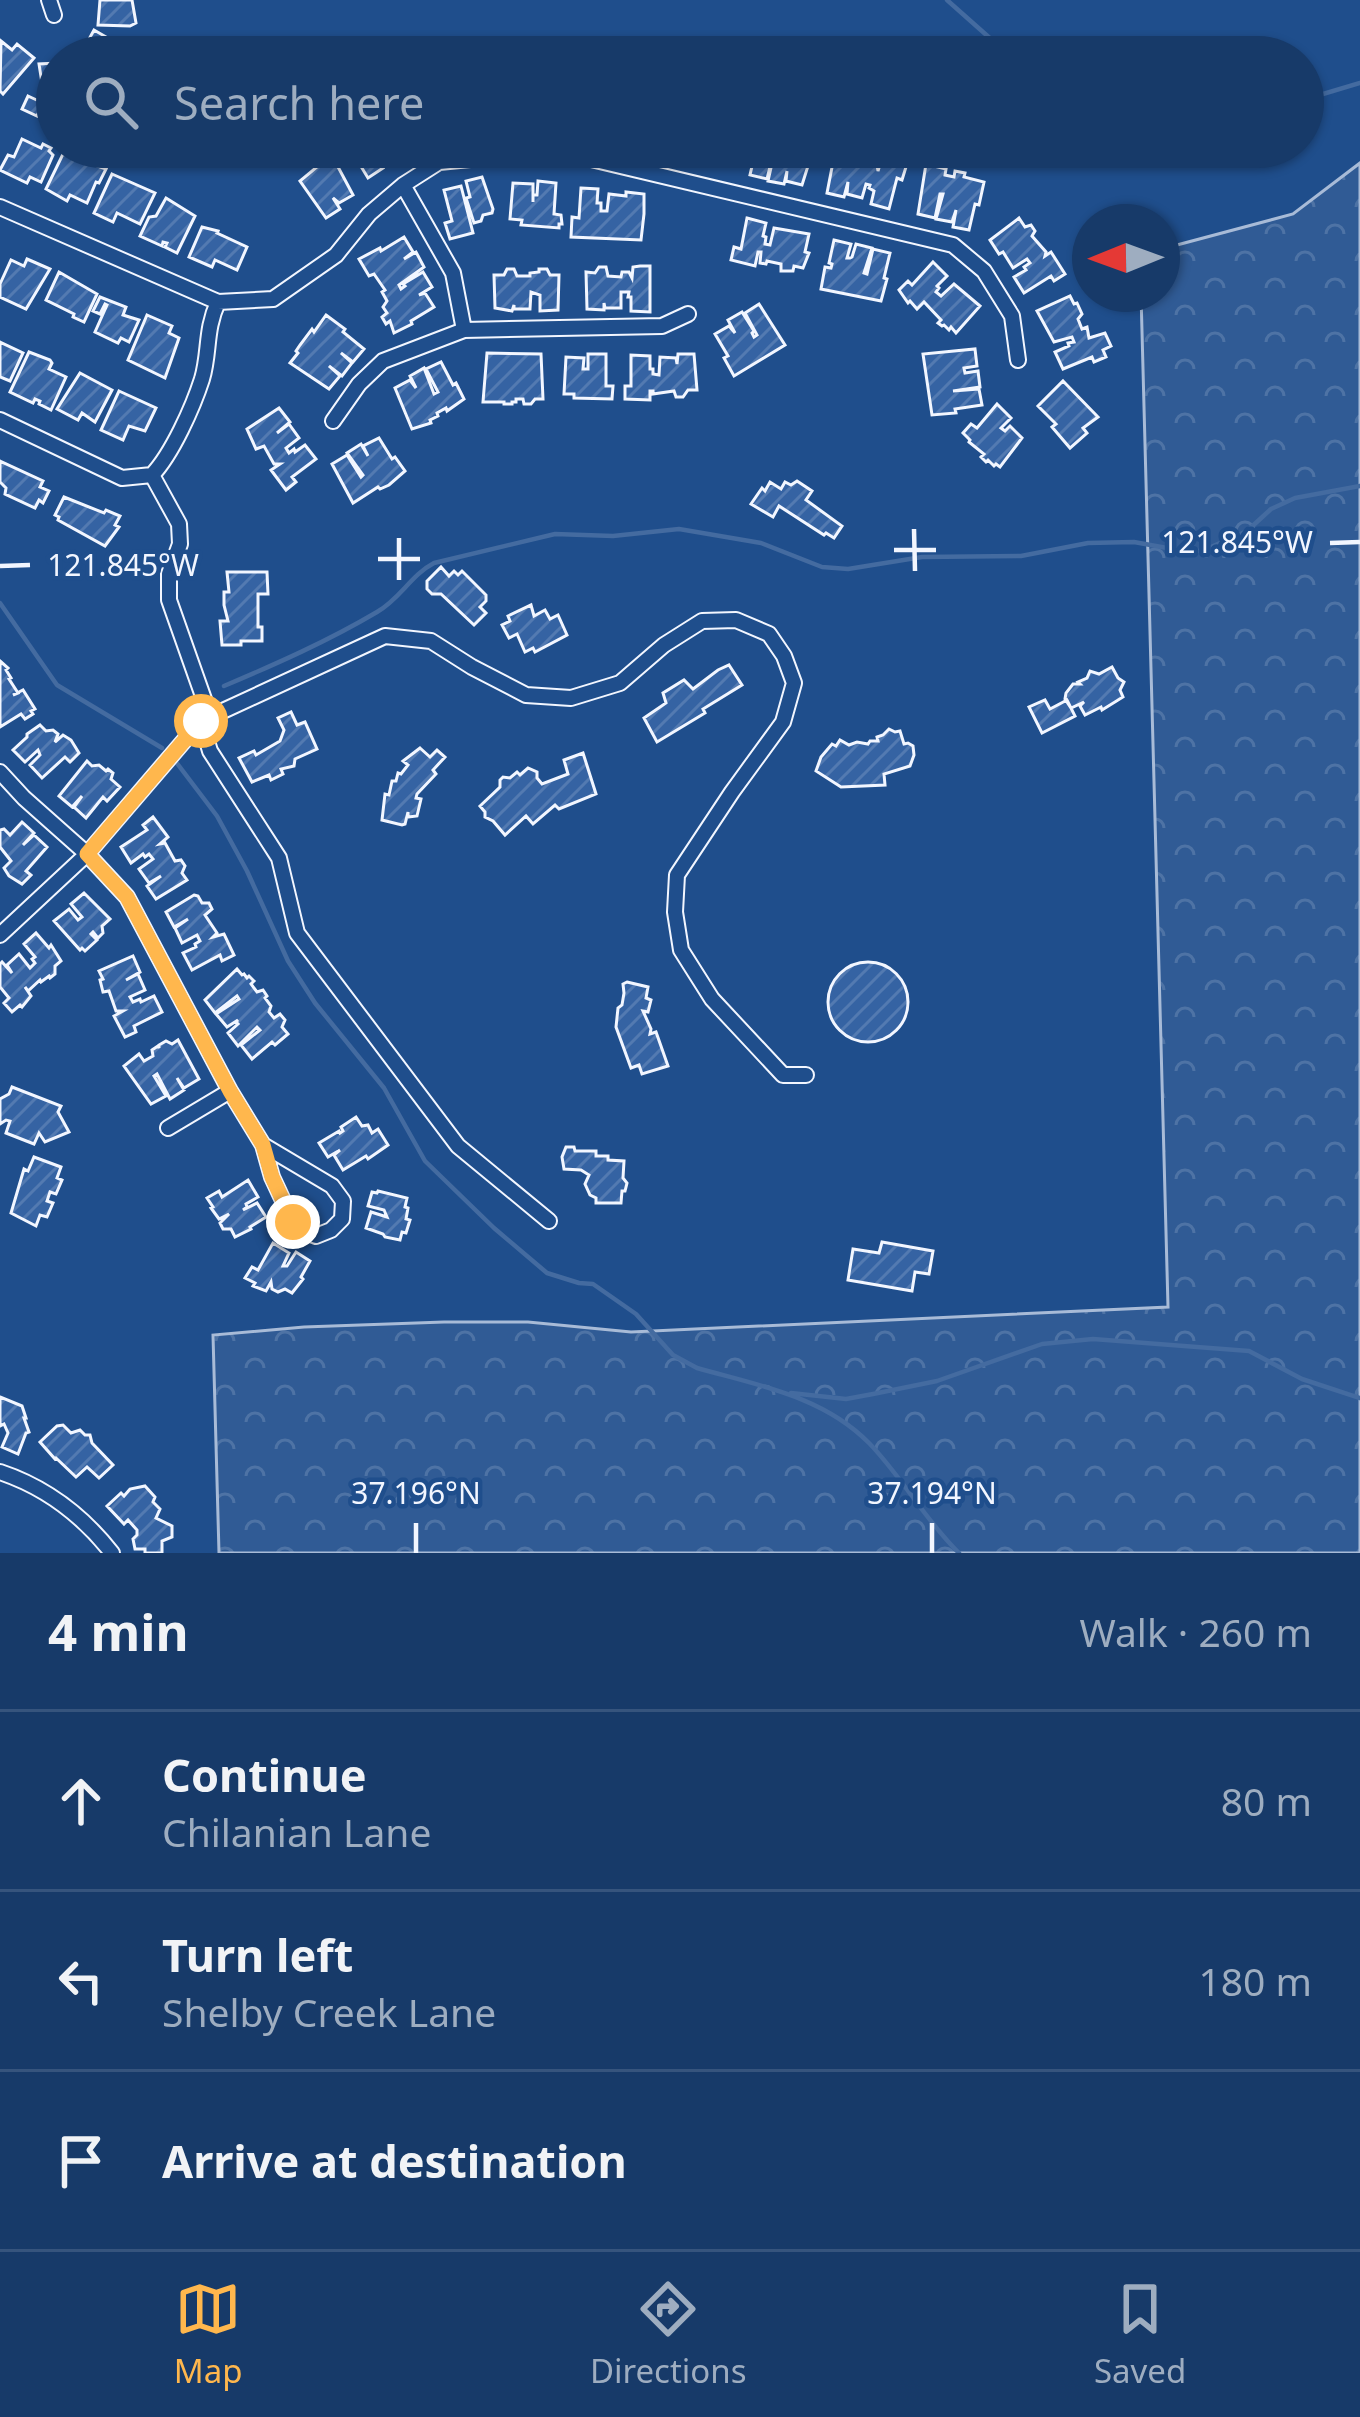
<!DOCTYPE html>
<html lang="en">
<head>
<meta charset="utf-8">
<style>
  :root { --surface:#173a69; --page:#244571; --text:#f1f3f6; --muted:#9eadc0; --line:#36547d; --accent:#ffb74d }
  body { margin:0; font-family:"Noto Sans",sans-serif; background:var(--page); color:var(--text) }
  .compass { position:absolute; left:1072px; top:204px; width:108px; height:108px; border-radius:50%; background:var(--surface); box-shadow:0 3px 9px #0004; rotate:269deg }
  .stop { position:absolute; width:36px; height:36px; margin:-27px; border:9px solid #ffb74d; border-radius:50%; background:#fff }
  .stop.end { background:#ffb74d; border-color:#fff; box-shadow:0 3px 12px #0008 }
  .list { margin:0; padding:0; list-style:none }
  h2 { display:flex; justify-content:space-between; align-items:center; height:156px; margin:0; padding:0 48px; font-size:51px }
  h2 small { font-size:39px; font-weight:400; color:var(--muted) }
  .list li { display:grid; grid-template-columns:78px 1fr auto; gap:36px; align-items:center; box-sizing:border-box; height:180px; padding:0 48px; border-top:3px solid var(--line) }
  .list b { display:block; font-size:45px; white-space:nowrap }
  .list p { margin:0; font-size:39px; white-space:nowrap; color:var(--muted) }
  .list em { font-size:39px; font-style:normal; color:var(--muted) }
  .icon { flex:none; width:66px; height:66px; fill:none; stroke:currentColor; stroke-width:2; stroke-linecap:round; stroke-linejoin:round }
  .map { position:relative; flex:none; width:1360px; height:1553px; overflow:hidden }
  .search { position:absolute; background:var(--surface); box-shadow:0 3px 9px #0004; left:36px; right:36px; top:36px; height:132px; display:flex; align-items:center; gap:30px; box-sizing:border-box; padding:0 42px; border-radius:66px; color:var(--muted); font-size:45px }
  .sheet { height:696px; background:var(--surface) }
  nav { display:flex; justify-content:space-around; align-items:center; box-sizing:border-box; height:168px; border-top:3px solid var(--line); background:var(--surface); font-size:33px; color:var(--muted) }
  nav a { display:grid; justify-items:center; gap:6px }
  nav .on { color:var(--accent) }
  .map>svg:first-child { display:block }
  .park { fill:url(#park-crowns); stroke:#a8bbd7; stroke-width:3 }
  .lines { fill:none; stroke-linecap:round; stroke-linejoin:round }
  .stream { stroke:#446ba0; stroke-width:4.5 }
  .building { fill:url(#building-hatch); stroke:#f2f6ff; stroke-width:3 }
  .minor-casing { stroke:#f2f6ff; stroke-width:18 }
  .minor { stroke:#1f4e8c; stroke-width:14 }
  .route { stroke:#ffb74d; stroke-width:15 }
  .ticks { fill:none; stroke:#f2f6ff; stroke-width:4.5 }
  .ticks-label { font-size:30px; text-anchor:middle; fill:#f2f6ff; stroke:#1f4e8c; stroke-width:9; stroke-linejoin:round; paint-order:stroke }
</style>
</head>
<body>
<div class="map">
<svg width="1360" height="1553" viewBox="0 0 1360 1553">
  <defs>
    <pattern id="park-crowns" width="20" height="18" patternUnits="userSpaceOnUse" patternTransform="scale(3)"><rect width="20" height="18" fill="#305b95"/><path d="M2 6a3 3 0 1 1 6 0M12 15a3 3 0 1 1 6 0" fill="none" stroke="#4e73a5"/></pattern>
    <pattern id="building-hatch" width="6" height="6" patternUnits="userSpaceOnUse" patternTransform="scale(3)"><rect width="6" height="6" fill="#3563a3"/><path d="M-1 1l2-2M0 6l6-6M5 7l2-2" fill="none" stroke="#537ab1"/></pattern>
  </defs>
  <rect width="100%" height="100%" fill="#1f4e8c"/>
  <path class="park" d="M1360 163V1553H219L213 1335 304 1327 444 1322H528L631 1332 1168 1307 1141 294H1162V249L1293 214Z"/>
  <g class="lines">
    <path class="stream" d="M947 0 992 40 1033 57
      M1303 100 1360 83
      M0 603 57 685 162 748
      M224 686C276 664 328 641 377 612 400 599 411 575 434 563L555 534 613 536 679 529 761 543 822 567 848 569 922 557 1021 556 1088 543 1134 542 1178 550 1202 551 1247 531 1271 509 1295 498 1360 486
      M176 762 217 816 247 871 288 961 315 1003 384 1088 425 1161 494 1228 547 1273 579 1283 593 1284 636 1314 673 1355 697 1368C757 1385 823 1396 869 1443 902 1477 925 1520 959 1553
      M791 1393 846 1399 873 1394 937 1381 1042 1344 1093 1339 1249 1351 1302 1379 1360 1398"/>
  </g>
  <path class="building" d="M100 0H132L136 23 130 26 98 25Z
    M94 30 113 41 111 45 128 54 126 57H91L82 52Z
    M1 41 12 50 17 44 34 58 3 94 0 91Z
    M57 63V108L46 109 39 64Z
    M28 96 43 103 37 116 22 109Z
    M22 139 41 148 43 144 51 148 49 151 53 155 41 182 30 177 27 183 0 170 8 155 14 157Z
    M345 147H370L383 168 368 178 354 155 352 157Z
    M391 147 398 159 384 167 372 148Z
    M694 147H730L725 166 708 162 709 152 706 165 690 162Z
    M753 147H814L802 185 786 181 787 171 784 184 768 181 773 159H775L777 155 773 154 767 179 750 175 756 149Z
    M329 150 353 195 339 203 333 198 340 209 326 218 300 181 317 167 313 160Z
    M63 154 106 169 99 183 96 182 87 203 70 195 67 201 46 189Z
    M848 154 856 156V162L877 165 878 171 881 161 890 163V161L906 167 902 180 897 178 889 209 871 204 874 191 869 188 870 185 866 184 862 198 847 194 848 182 844 197 827 193 834 157 843 160Z
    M926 164 946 169 945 175 954 177 955 171 965 173 964 177 984 182 979 205 975 204 969 230 953 227 956 210 952 222 936 219 943 194H940L935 218 918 214Z
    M112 174 155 193 140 224 117 213 113 222 94 213Z
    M482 177 493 209 492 213 483 215 481 221 474 223 466 198 470 197 466 181Z
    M538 181 556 183 554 214 561 215 562 224H559V228L521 225 522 220 510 219 513 183 533 184V202V195H537Z
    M461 186 473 233 450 239 445 223 452 221 444 190Z
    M581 188 598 189 597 203H601V211H607L609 194 626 196V192L644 194V214L641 240 571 237 572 217 579 218Z
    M166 198 195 216 177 253 165 247 167 243 163 242 162 246 140 236 149 217 156 216Z
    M747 218 766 223 763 236 766 237 765 244 770 245 774 228 809 234 805 252 809 253 803 268 794 266 793 271H781V264L767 261 766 264 760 263 761 252H758L755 266 731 260 734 247 741 249Z
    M1019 218 1025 227 1031 225 1035 231 1032 236 1046 252 1045 256 1051 252 1065 274 1054 281 1051 276 1024 293 1014 277 1026 270 1024 267 1030 263 1027 259 1013 268 1003 252 999 254 990 240Z
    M202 227 218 231 217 233 247 247 237 270 215 260 212 267 189 257Z
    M404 237 413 252 404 259 416 252 424 267 399 285 401 289 405 286 403 284 423 272 432 287 419 295 425 293 434 307 411 321 412 324 394 333 390 321 386 324 382 317 387 313 383 307 387 301 382 292 385 290 374 274 369 276 359 259 380 248 381 251Z
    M834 240 851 244 847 258H850L852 257 856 244 872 248 864 273 867 274 873 249 890 253 884 278 887 279 881 301 821 289 825 267 831 268 832 264 829 263Z
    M27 259 50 269 26 309 0 297V284L11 260 24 266Z
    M933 262 947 276 937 286 939 288 936 292 941 296 954 284 980 306 956 333 951 327 949 330 944 325 942 326 938 323 941 320 924 302 917 309 910 301 908 303 899 290 908 281 912 285Z
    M640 266H650V312L631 311V297H628L629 292H621V308H605L604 303V310L587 309 586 272 595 273 599 267H606L608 276 621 277 622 272H629L632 278 633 267Z
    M507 269H514L517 276H530V273L539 272V269H547L550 275H559L558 310 540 311V295L531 292 530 309H514V305L512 311 495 308 494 275H504Z
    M59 272 97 294 84 322 73 317 74 314 46 300Z
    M1070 296 1074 304 1077 303 1082 314 1078 319 1082 329 1087 327 1089 338 1105 333 1111 346 1103 350 1106 357 1094 362 1092 357 1063 369 1055 352 1069 346 1068 343 1074 342 1072 337 1054 342 1037 311Z
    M100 297 126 307 123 315 139 320 129 342 121 338 118 343 95 332 107 305 105 304 100 314 93 311Z
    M759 304 785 345 734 376 724 358 728 356 715 334 729 326 735 333 728 320 742 312 754 331 752 333 754 337 757 335 745 313Z
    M147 315 172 326 169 333 179 338 165 378 128 360Z
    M326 315 345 329 343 332 364 349 353 362 341 353 352 363 342 376 329 366 340 376 329 389 290 363 298 353 296 351 300 345 312 329 314 332Z
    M0 342 23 353 10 381 0 377Z
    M975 349 977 366 964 368 965 373 978 371 980 387 953 391 979 389 982 405 955 409 956 413 932 415 923 354Z
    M29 352 50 360 52 363 49 369 66 377 51 410 39 404 40 401 35 399 33 403 10 392Z
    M487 353 541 354 543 399H535L531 404H524L523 399H516V402H512V404H504V402H483Z
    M588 354H606V386H613L612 399 574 398V394H564L566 357 584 358 583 369H588Z
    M678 354H694L697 390H688L683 397H676L674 391 653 394V391H650V400L625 399V386H631V355L650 356V369H653V374L659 375 660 357 676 358 677 364Z
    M441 362 453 385 456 383 464 399 447 411 446 408 437 413 438 416 430 420 431 423 412 429 395 388 410 380 416 388 410 376 424 368 434 394 438 392 426 369Z
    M80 373 112 390 95 422 82 413 78 420 57 409Z
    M1063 381 1098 417 1083 428 1087 433 1070 448 1052 427 1056 424 1038 406Z
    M119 391 156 408 145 431 129 426 123 440 101 430Z
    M997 404 1011 418 1001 428 1005 431 1010 426 1022 438 1000 467 996 464 994 466 988 460 986 462 981 457 984 454 969 442 970 440 963 433 971 424 977 428Z
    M279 408 290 422 277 433 289 424 299 438 286 448 289 453 294 449 295 452 305 445 316 459 292 477 296 482 286 490 271 470 280 464H274L264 446 256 449 247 429Z
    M379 438 392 459 395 457 405 471 389 485 380 489 378 487 353 503 332 464 347 455 361 477 363 475 347 453 361 444 368 456 363 446Z
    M0 461 43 481 40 487 49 491 43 503 39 500 35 508 5 494 6 488 0 482Z
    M797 481 812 491 806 500 842 526 834 538 826 533 824 535 779 506 773 517 751 504 762 488 765 491 770 482 781 489 785 482 791 485Z
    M64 497 104 513 106 510 120 516 115 525 119 527 105 546 58 520 59 517 55 515Z
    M441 567 449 576 454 571 458 575 462 571 486 595V601L480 607 486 613 474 625 441 594H432L427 589V581Z
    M227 572H267L268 594H258V627H262V641H241V645H222L220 621H228L224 605V592H229Z
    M531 605 534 616 545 610 550 619 558 615 567 635 535 652 533 648 525 652 517 634 509 638 502 625 510 621 508 616Z
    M0 661 8 668 6 670 11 678 9 679 18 693 13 695 23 690 35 709 31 711 33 714 25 719 21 714 0 727Z
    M729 665 742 685 703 709 705 713 657 742 644 718 666 703 663 693 684 680 693 689 718 670Z
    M1112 667 1118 678 1124 682 1120 690 1123 697 1102 710 1101 707 1085 715 1080 706 1084 702 1071 708 1065 699 1066 693 1073 684H1080L1078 682 1087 678 1090 671 1099 674Z
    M1045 700 1050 709 1067 700 1075 716 1042 733 1029 707Z
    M291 712 297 725 305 722 317 749 295 759 294 766 281 769 283 774 271 780 269 775 252 782 239 758 254 751 256 755 280 741 284 730 278 718Z
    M40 725 46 731 53 730 58 734 55 742 63 735 71 740 79 753 70 762 65 757 42 778 30 765 40 755 38 750 25 762 13 750 27 737V734Z
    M889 729 895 732 900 731 904 744 908 743 913 746 914 755 910 766 884 774 885 785 841 787 816 771 821 757 832 744 836 746 840 740 849 745 857 742 868 744 870 741H878L877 737 883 735Z
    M420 748 430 757 437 750 445 757 433 770 436 774 417 794 416 798 421 799 417 816 408 817V812L405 824 402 825 382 820 385 794 389 795 392 781H396L398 773 401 774 408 765 403 761Z
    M583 753 596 794 559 809 555 805 533 824 526 816 505 835 493 821 485 817V812L480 806 500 787V780L503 777 510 778 517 772 520 775 528 768 537 772V778L542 784 568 774 564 760Z
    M87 761 92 766 99 765 106 771 108 769 113 773 111 779 120 787 107 801 103 797 86 818 74 807 82 796 72 807 59 796Z
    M153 817 168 837 160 844 165 843 175 861 181 860 185 866 182 873 187 880 156 899 147 886 161 876 149 883 139 869 153 859 149 854 145 857 143 854 131 863 121 847 147 830 143 825Z
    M22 822 34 833 23 845 34 835 47 847 26 871 31 875 22 884 9 876 4 868 11 861 0 847V830L4 829 10 835Z
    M84 893 110 919 102 926 103 933 98 938 93 932 91 934 97 940 85 951 82 948 80 950 54 921 69 909 78 920 82 917 71 904Z
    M194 895 198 896 202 903H209L212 909 205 915 217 933 213 937 224 934 234 955 222 961 220 955 192 970 183 953 196 947 195 944 200 941 197 935 182 943 175 928 188 919 174 927 166 912Z
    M36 933 49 948 51 945 61 961 55 966V974L50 978 49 976 41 982 40 980 28 991 25 987 31 996 22 1007 20 1005 12 1012 4 1003 9 998 0 987V964L2 962 12 973 7 965 19 954 30 968 35 963 32 959 35 957 24 944Z
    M133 956 140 972 126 980 138 974 145 990 130 997 133 1002 140 999 141 1002 154 996 162 1012 134 1026 136 1032 125 1037 114 1016 123 1011H116L109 991 103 992 100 980 103 979 99 971Z
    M828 1002a40 40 0 1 1 80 0a40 40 0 1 1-80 0Z
    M237 969 242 975 244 974 247 978 249 976 254 981 251 984 257 992 263 990 267 996 265 998 271 1006 269 1012 274 1018 280 1014 285 1020 282 1027 288 1034 275 1045 272 1042 252 1059 241 1045 260 1030 257 1027 238 1046 228 1033 238 1024 236 1022 238 1020 227 1027 216 1014 239 999 237 996 215 1013 205 1000Z
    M627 982 648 987 646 998 651 1000 648 1012 643 1011 651 1029 650 1034 656 1032 668 1066 642 1074 639 1065 631 1068 616 1027 618 1008 622 1005 624 993 623 984Z
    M178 1040 199 1079 184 1088 177 1078 184 1090 170 1099 157 1074 154 1076 166 1096 151 1104 124 1066 139 1054 144 1061 153 1056 152 1050 158 1046 159 1048V1045L166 1041 172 1044Z
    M12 1087 61 1106 58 1112 69 1132 45 1142 39 1133 34 1144 6 1133 10 1121 6 1120 0 1124V1099L9 1094Z
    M356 1117 362 1126 368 1125 372 1133 378 1129 388 1145 368 1159 366 1156 343 1170 334 1155 340 1150 328 1157 319 1143 339 1131 340 1133 343 1131 341 1127Z
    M566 1147H574L575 1151H596V1156H608V1160L624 1161 623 1178 627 1183 625 1191H622L621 1203H596V1198L590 1195 585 1184 589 1175 581 1170 564 1169 562 1157Z
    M34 1157 61 1167 57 1178 62 1180 56 1194 50 1192 47 1201 53 1203 47 1217 40 1215 36 1226 11 1213 24 1169 28 1171Z
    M248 1180 258 1197 246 1204 247 1207 243 1210 257 1203 266 1217 250 1227 251 1229 235 1237 231 1229H223L220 1223 229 1214 219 1219 211 1208 213 1207 207 1198 219 1191 222 1197Z
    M378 1191 407 1198 405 1207 408 1208 406 1219 410 1220 406 1233 402 1232 400 1240 385 1237 383 1234 366 1228 371 1212 387 1217 384 1210 368 1206 372 1192 377 1193Z
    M882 1242 933 1251 929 1274 915 1272 912 1291 848 1280 853 1249 879 1253Z
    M273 1243 289 1253 283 1266H287L296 1252 310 1261 301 1277 303 1279 292 1293 285 1289 278 1292 272 1289 271 1282 266 1291 253 1286 255 1283 245 1278 252 1267 258 1270Z
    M0 1397 22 1406 26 1418H24L29 1432 26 1433 18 1454 2 1447 8 1433 4 1424 0 1426Z
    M63 1425 71 1433 80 1430 85 1435H90L92 1443 113 1465 99 1478 87 1467 76 1477 56 1458 55 1459 40 1442 57 1426Z
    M145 1486 155 1497 153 1502 160 1509 156 1518 172 1526V1537L162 1541V1553H145V1549H135L133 1539 137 1535V1530L128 1520 124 1524 107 1506 121 1493 124 1496 130 1489Z"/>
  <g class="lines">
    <defs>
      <path id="minor" d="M49 0 54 15
        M403 185 453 273 464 330
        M0 207 218 302 273 299 336 255 369 214 403 185 439 162 511 155 587 158 953 245 984 271 1012 316 1018 360
        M0 420 122 478 152 475C172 454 193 407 202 379 210 352 205 330 218 302
        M333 421 359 384 383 361 464 330 662 326 688 314
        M152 475 179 524 180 544 169 574V600L205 702 201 721 210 751 279 858 297 933 458 1146 549 1221
        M0 772 24 798 87 854 127 897 230 1091 263 1145 272 1177 293 1222 302 1231 316 1236 331 1230 342 1219 343 1201 332 1186 263 1145
        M0 935 87 854 201 721 385 636 431 641 472 667 526 695 571 698 620 683 664 645 702 621 736 620 769 634 784 656 794 683 783 722 732 792 677 875 675 912 681 950 712 999 783 1075H806
        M168 1128 230 1091
        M0 1472C45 1487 83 1516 112 1553"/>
    </defs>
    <use href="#minor" class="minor-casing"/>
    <use href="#minor" class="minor"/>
  </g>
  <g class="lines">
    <path class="route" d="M201 721 87 854 127 897 230 1091 263 1145 272 1177 293 1222"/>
  </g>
  <path class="ticks" d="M914 529 915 571M399 538V580M1330 543 1360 542M894 550H936M378 559H420M0 566 30 565M416 1523V1553M932 1523V1553"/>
  <g class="ticks-label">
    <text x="1237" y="553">121.845°W</text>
    <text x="123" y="576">121.845°W</text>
    <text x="416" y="1504">37.196°N</text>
    <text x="932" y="1504">37.194°N</text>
  </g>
</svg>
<svg class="compass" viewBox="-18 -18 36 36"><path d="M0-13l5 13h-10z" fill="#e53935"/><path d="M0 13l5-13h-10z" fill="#9eadc0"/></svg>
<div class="stop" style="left:201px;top:721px"></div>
<div class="stop end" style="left:293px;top:1222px"></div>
<div class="search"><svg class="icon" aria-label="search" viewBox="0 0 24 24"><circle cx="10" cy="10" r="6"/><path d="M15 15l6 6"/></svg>Search here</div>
</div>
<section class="sheet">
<h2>4 min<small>Walk · 260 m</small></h2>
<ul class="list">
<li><svg class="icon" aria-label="ahead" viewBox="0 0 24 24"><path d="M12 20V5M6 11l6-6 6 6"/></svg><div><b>Continue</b><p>Chilanian Lane</p></div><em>80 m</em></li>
<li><svg class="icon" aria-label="left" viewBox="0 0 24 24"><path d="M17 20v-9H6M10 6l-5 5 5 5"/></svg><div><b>Turn left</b><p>Shelby Creek Lane</p></div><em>180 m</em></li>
<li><svg class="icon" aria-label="arrive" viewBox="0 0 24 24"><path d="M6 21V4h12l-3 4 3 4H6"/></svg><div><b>Arrive at destination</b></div></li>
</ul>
</section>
<nav>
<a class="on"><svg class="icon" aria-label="map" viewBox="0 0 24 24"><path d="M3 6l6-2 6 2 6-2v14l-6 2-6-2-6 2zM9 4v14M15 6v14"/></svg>Map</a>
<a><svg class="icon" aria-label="directions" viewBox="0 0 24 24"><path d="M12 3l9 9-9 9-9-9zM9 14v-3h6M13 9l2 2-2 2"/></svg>Directions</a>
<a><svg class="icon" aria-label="saved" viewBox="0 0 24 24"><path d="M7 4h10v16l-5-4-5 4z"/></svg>Saved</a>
</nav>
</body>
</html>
